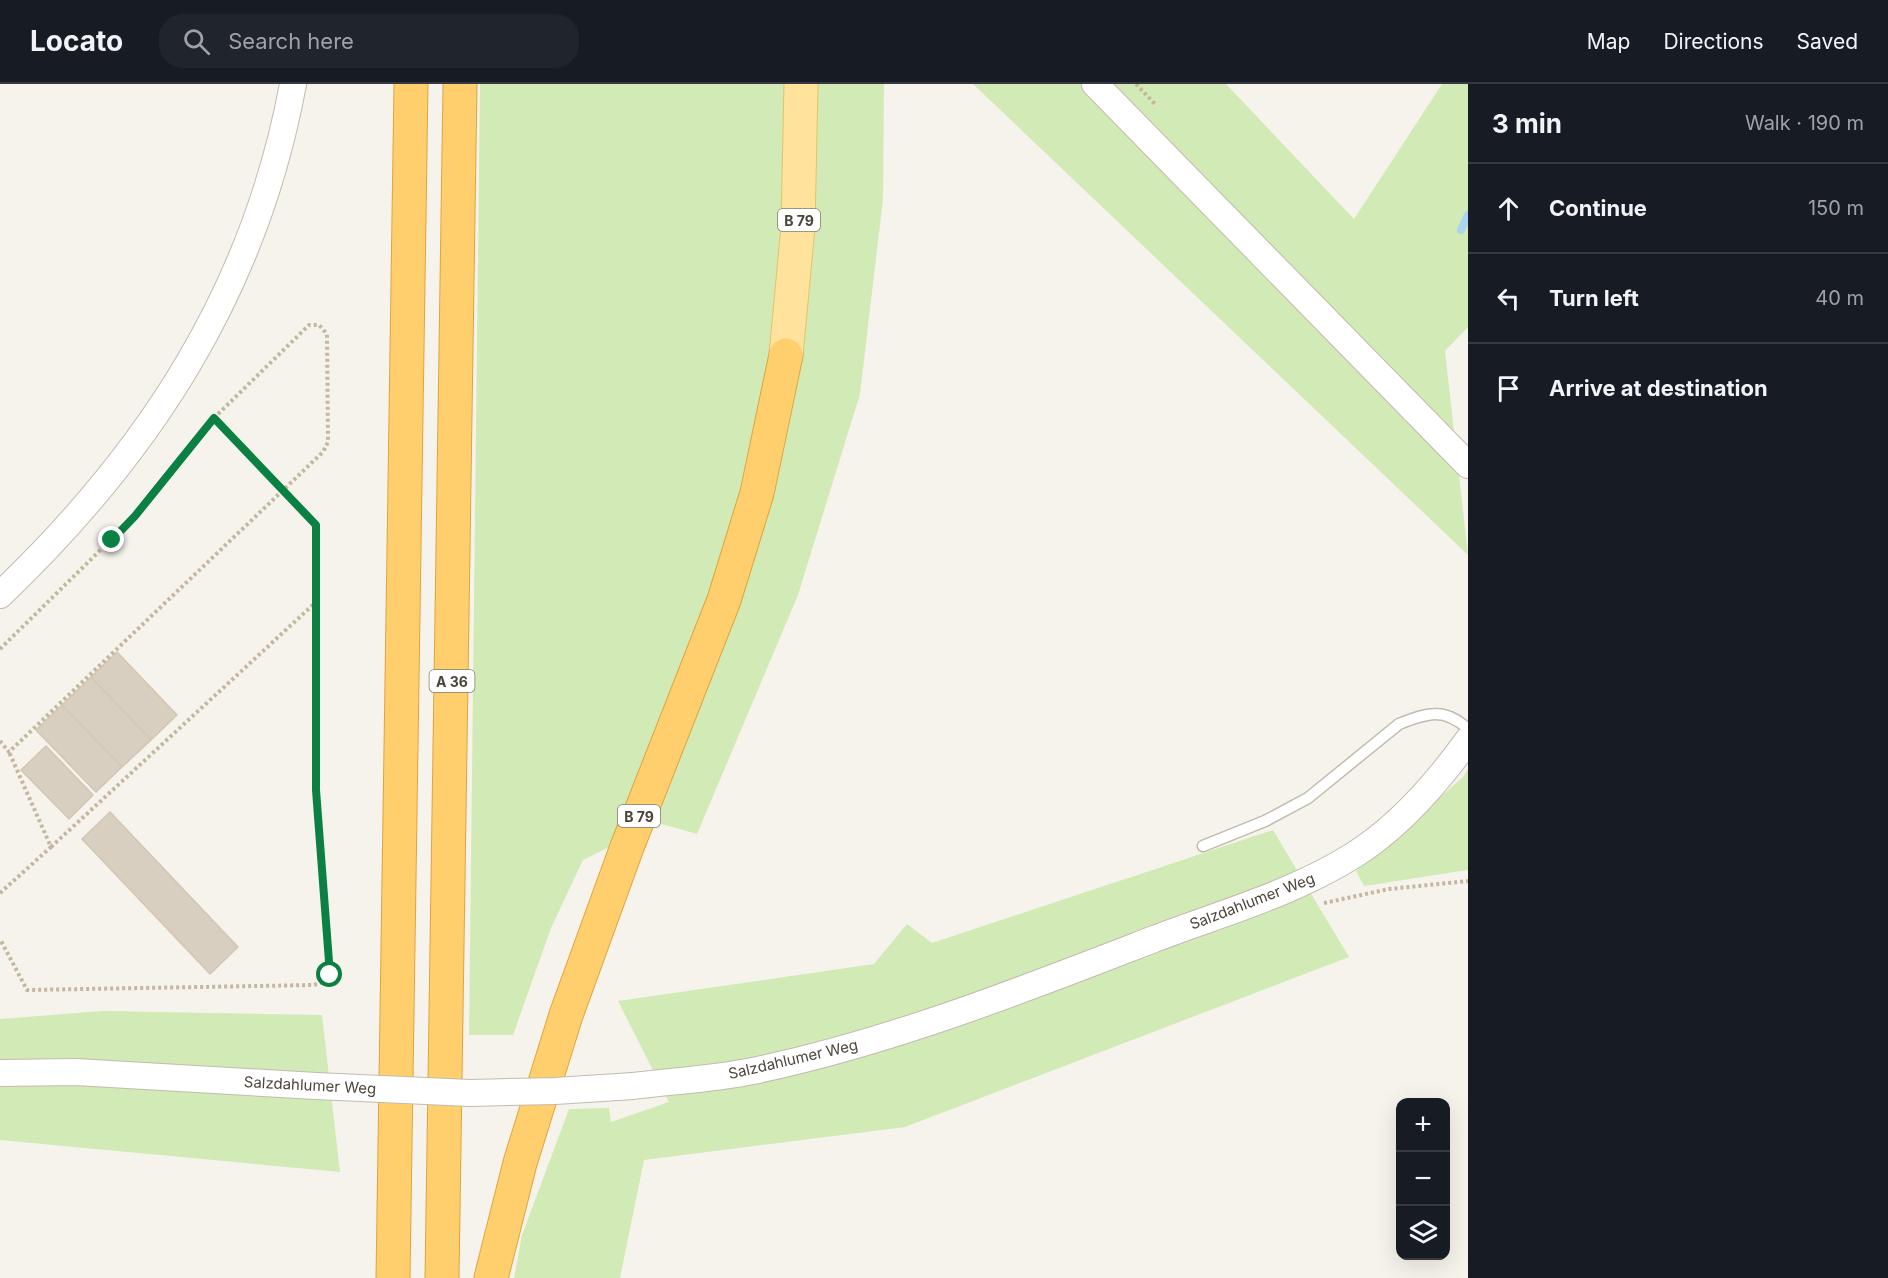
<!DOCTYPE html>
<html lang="en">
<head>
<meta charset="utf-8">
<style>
  :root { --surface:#171b24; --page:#20242c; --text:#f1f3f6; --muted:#9ea1a6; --line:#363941 }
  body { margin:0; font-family:Inter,sans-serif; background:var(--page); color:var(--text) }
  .controls { position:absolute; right:18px; bottom:18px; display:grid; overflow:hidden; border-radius:12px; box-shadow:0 6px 24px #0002 }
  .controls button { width:54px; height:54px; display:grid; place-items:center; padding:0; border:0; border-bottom:2px solid var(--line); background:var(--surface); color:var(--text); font:30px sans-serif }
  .stop { position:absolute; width:18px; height:18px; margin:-14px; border:4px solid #0b8043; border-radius:50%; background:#fff }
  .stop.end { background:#0b8043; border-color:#fff; box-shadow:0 2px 6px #0008 }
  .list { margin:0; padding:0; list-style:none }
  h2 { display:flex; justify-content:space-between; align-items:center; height:78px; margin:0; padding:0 24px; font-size:26px }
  h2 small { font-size:20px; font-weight:400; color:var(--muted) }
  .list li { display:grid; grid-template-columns:39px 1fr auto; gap:18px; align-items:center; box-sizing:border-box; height:90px; padding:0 24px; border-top:2px solid var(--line) }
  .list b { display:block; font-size:22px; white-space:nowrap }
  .list em { font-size:20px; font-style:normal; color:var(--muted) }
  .icon { flex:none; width:33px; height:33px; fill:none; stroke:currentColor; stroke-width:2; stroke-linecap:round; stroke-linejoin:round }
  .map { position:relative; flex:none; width:1468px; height:1194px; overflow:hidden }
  header { display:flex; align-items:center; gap:36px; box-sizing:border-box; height:84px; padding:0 30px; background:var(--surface); border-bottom:2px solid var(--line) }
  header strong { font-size:28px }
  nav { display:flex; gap:33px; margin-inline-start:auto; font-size:21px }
  .search { width:420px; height:54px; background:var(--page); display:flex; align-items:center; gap:15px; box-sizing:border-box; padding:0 21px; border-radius:24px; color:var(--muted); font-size:22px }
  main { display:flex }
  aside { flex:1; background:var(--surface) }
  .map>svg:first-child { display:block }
  .green { fill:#d2eab5 }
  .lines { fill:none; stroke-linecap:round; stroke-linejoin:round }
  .stream { stroke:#a9d4f2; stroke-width:8 }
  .building { fill:#d8cfc1; stroke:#d3c7b4; stroke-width:1.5 }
  .service-casing { stroke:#c2bbae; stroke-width:13 }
  .tertiary-casing { stroke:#c2bbae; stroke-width:28 }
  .primary-casing { stroke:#e6c16a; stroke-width:35 }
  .motorway-casing { stroke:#e0a43c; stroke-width:35 }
  .path { stroke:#c4b79f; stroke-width:4; stroke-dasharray:3 3; stroke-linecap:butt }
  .service { stroke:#fff; stroke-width:10 }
  .tertiary { stroke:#fff; stroke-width:26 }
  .primary { stroke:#ffe39c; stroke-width:33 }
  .motorway { stroke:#ffcf6e; stroke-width:33 }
  .tertiary-bridge-casing { stroke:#c2bbae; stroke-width:28; stroke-linecap:butt }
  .tertiary-bridge { stroke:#fff; stroke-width:26 }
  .route { stroke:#0b8043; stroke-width:8 }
  .labels { text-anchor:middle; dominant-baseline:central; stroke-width:5; stroke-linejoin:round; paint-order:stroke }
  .shield { fill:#fff; stroke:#817c74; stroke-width:1.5 }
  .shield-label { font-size:14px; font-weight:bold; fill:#4b4439 }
  .street-label { font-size:15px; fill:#4b4439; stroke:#fff }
</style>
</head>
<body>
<header>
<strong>Locato</strong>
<div class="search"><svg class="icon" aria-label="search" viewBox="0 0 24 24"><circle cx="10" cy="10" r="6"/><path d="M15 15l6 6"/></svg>Search here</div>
<nav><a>Map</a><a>Directions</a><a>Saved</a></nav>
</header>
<main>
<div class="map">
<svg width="1468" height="1194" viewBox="0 0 1468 1194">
  <rect width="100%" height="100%" fill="#f6f3ec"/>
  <path class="green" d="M480 0H884L883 115 860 310 798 511 697 750 658 739 583 776 551 844 513 951H469Z
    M973 0H1226L1354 135 1442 0H1468V243L1445 267 1468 471Z
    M1468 685V786L1364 802 1356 787 1463 693Z
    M1273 746 1349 873 905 1043 644 1076 620 1194H514L522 1151 569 1025 609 1024 611 1038 669 1018 618 917 874 880 907 840 932 859Z
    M102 927 322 931 340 1088 0 1056V935Z"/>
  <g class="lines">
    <path class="stream" d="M1461 146 1468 131"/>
  </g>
  <path class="building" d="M117 568 177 631 151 656 91 593Z
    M91 593 151 656 122 683 62 621Z
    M62 621 122 683 96 708 36 646Z
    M46 662 93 711 69 735 21 686Z
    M110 728 238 863 210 890 82 755Z"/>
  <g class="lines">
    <defs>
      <path id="service" d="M1203 762 1265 737 1308 714 1399 640C1427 629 1444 623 1468 645"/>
      <path id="tertiary" d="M1095 0 1468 381
        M0 511C150 368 255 206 293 0
        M0 989 76 988 316 1002
        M633 1002C673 997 714 995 753 987 891 958 1022 906 1154 855 1222 829 1292 810 1354 771 1400 742 1437 699 1468 656"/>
      <path id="primary" d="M786 271 798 143 801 0"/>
      <path id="motorway" d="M393 1194 411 0
        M442 1194 460 0
        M491 1194 520 1079 566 931 627 763 724 516 757 409 786 271"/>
    </defs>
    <use href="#service" class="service-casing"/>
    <use href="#tertiary" class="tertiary-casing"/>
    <use href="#primary" class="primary-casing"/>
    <use href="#motorway" class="motorway-casing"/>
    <path class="path" d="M1136 0 1156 21
      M0 565 135 432 214 334 316 441V706L330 891 323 898 314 901 27 906 0 855
      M0 657 9 668 323 368 328 358 327 250 319 241H309L214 334
      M51 763 315 519
      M0 809 51 763 9 668
      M1324 819 1389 805 1468 797"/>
    <use href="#service" class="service"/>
    <use href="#tertiary" class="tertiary"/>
    <use href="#primary" class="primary"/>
    <use href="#motorway" class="motorway"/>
    <defs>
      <path id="tertiary-bridge" d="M316 1002 470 1009 555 1007 633 1002"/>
    </defs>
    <use href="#tertiary-bridge" class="tertiary-bridge-casing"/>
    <use href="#tertiary-bridge" class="tertiary-bridge"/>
  </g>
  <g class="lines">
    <path class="route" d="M112 456 135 432 214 334 316 441V706L330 891"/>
  </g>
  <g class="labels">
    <g class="shield">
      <rect x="778" y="125" width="42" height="22" rx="4.5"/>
      <rect x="429.5" y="586" width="45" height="22" rx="4.5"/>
      <rect x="618" y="721" width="42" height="22" rx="4.5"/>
    </g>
    <g class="shield-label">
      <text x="799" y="136">B 79</text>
      <text x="452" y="597">A 36</text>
      <text x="639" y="732">B 79</text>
    </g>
    <g class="street-label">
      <text transform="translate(1252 817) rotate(-21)">Salzdahlumer Weg</text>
      <text transform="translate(793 975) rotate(-13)">Salzdahlumer Weg</text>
      <text transform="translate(310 1001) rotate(3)">Salzdahlumer Weg</text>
    </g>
  </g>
</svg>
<div class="controls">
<button>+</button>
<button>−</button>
<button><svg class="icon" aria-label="layers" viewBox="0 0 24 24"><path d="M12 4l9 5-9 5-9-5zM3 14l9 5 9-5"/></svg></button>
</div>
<div class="stop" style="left:330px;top:891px"></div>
<div class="stop end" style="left:112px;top:456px"></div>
</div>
<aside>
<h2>3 min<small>Walk · 190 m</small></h2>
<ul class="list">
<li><svg class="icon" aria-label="ahead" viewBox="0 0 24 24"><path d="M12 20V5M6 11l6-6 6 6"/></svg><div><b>Continue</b></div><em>150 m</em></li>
<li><svg class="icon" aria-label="left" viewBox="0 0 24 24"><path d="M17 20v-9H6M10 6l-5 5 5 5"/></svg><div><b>Turn left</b></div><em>40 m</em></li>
<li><svg class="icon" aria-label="arrive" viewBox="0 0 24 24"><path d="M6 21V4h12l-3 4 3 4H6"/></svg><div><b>Arrive at destination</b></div></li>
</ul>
</aside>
</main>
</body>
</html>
